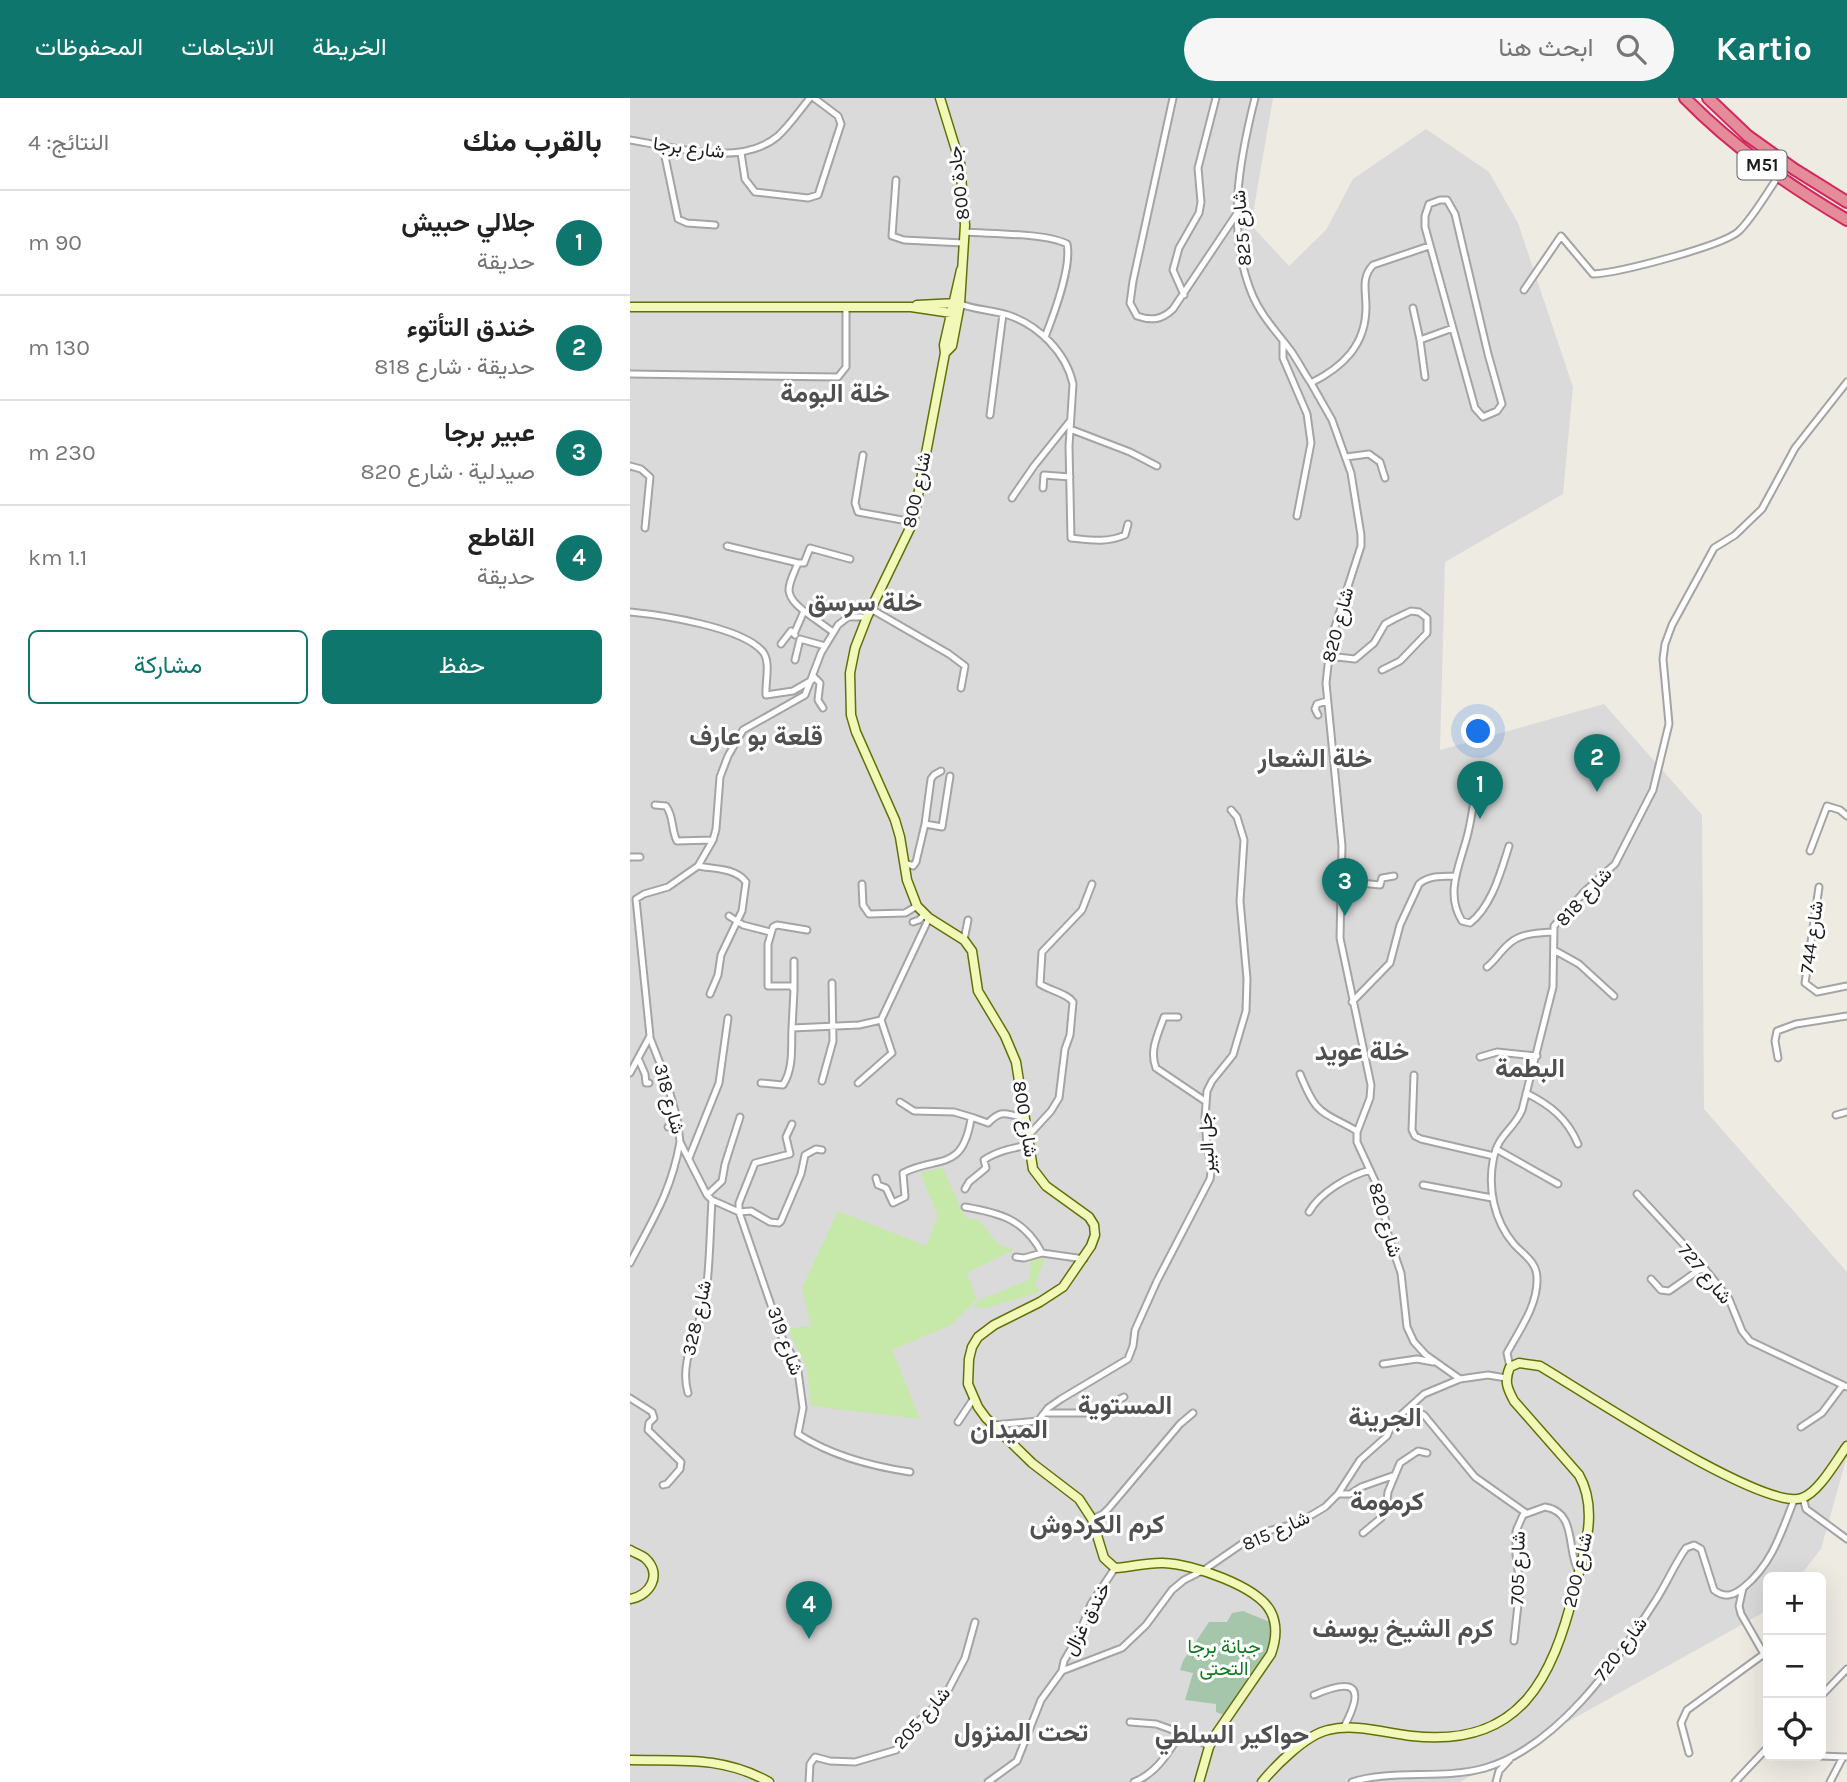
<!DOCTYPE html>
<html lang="ar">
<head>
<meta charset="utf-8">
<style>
  :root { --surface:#fff; --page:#f6f6f6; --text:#222; --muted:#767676; --line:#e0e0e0; --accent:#0f766e }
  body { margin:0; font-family:Karla,Vazirmatn,sans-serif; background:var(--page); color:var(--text); direction:rtl }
  .controls { position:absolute; right:21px; bottom:21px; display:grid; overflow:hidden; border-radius:10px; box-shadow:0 7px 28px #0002 }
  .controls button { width:63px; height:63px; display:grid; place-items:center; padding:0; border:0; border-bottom:2px solid var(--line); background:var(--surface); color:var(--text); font:35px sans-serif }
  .you { position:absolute; left:849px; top:634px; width:24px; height:24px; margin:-18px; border:5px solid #fff; border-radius:50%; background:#1a73e8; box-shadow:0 0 0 10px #1a73e833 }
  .badge { display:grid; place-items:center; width:46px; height:46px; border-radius:50%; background:var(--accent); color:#fff; font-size:23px; font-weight:700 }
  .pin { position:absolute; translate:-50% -58px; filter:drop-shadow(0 2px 4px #0008) }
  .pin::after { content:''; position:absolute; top:37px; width:24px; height:21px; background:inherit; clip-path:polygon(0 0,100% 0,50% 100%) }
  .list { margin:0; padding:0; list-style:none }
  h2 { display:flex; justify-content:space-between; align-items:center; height:91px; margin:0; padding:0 28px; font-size:30px }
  h2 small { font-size:23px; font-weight:400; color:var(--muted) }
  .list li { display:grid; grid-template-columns:46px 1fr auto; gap:21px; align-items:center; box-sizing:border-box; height:105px; padding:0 28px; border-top:2px solid var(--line) }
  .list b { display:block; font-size:26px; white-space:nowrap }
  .list p { margin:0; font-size:23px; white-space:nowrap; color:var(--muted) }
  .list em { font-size:23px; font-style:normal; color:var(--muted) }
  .actions { display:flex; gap:14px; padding:21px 28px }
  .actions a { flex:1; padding:16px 0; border:2px solid var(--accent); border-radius:10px; text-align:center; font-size:24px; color:var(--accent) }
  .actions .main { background:var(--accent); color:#fff }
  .icon { flex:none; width:38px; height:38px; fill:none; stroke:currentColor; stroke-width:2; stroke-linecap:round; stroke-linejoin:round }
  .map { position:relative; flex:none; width:1217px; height:1684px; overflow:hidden; direction:ltr }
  header { display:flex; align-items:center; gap:42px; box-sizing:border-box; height:98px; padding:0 35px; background:var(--accent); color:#fff }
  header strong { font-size:33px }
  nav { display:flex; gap:38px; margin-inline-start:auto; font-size:24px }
  .search { width:490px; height:63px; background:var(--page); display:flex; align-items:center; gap:18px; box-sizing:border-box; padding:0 24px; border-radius:38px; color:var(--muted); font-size:26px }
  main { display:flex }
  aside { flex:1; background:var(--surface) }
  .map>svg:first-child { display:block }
  .residential { fill:#dbdada }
  .grass { fill:#c6e8a9 }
  .cemetery { fill:#a5c6ab }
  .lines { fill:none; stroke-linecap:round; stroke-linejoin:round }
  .minor-casing { stroke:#a4a4a4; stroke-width:9 }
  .secondary-casing { stroke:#627107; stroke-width:11 }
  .motorway-casing { stroke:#d4285d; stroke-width:14 }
  .minor { stroke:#fff; stroke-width:5 }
  .secondary { stroke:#f2f8b7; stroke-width:8 }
  .motorway { stroke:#e48c99; stroke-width:10 }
  .labels { text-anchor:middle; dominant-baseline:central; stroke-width:6; stroke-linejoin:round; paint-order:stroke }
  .shield { fill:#fff; stroke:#616161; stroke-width:2 }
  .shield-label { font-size:18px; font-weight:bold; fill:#1d1d1d }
  .street-label { font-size:19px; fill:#1d1d1d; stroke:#fff }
  .park-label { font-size:19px; fill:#0e781a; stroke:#fff }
  .district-label { font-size:26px; font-weight:bold; fill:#505050; stroke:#fff }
</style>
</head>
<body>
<header>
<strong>Kartio</strong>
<div class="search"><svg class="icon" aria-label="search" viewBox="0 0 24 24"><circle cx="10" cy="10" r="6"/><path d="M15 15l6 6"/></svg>ابحث هنا</div>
<nav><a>الخريطة</a><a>الاتجاهات</a><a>المحفوظات</a></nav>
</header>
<main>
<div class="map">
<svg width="1217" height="1684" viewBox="0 0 1217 1684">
  <rect width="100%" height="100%" fill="#eeebe3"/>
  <path class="residential" d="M0 0H643L621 127 659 168 696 132 723 81 796 31 859 74 888 125 943 289 933 396 815 464 810 652 974 606 1072 717 1074 1011 1217 1174V1358L1191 1451 1169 1479H1138V1512L830 1684H0Z"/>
  <path class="grass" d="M313 1070 335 1119 350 1123 368 1146 384 1152 337 1175 347 1201 321 1227 262 1252 290 1321 181 1308 177 1270 158 1231 181 1228 172 1190 208 1113 296 1148 308 1118 290 1074Z
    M415 1160 405 1186 410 1194 357 1210 342 1209 354 1200 399 1182 401 1162Z"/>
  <path class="cemetery" d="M613 1513 640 1524 642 1545 639 1555 594 1617 586 1614V1606L555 1602 563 1575 550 1572 553 1563 579 1524H597L602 1515Z"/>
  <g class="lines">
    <defs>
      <path id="minor" d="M543 0 503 183 500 205 507 218C521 223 532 222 543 211L608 114
        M625 0C609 63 596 133 622 196 631 218 647 234 661 253 668 263 674 275 681 285
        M0 42C44 49 110 70 148 38 160 27 169 13 180 0
        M33 49 48 121 57 125 85 127
        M111 55 115 81 125 94 178 100 188 97 211 26 208 18 184 0
        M266 82 262 138 274 142 333 145
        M810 102H817L825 116 858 256 872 306 867 313 853 319 845 310 795 129V118L799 106Z
        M335 134C359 136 417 135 437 146 442 169 424 216 415 239
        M799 148 743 167C731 180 736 192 736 209 736 247 713 269 681 285L702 322 721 375 731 437V448L701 541 696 585 712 748 710 840 741 987 740 1000 727 1034V1044L751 1096 758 1137 771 1175 777 1229 784 1244 796 1257 830 1281
        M894 192 931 138 963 176C988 175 1093 148 1109 133 1124 118 1136 96 1148 79
        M554 197 543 172 549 150 569 115 571 104 568 70 586 0
        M330 206C346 212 362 212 378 217 408 227 436 254 443 286L439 348 441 440C460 442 477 445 495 437L498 426
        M783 210 790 242
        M653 243V260L677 316 681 345 667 418
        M0 276 208 279 216 269V210
        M795 279 790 242 823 230
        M360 317 373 216
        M440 331 500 354 527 368
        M233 357 225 405 228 414 283 424
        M716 359 739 356 750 364 755 380
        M0 368 11 371 20 379 15 430
        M413 390 414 377 440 379
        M382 400 404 368 440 323
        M97 448 168 465H174L180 450 220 461
        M168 465C158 489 152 496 174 513
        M241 511 319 556 335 568 331 590
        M0 514C31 517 113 529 133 554 141 564 135 585 136 597L163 593 182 582
        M164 536 174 513 203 534
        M151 546 161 533 165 537
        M698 558 725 561 744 545 755 526 764 521 781 513 789 514 797 520V535L770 563 752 572
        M165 562 170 541 195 548
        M183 578 190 585 188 602 193 610
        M688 617 685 611 687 606 697 603
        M845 696C843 709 841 723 838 735 831 765 814 794 832 823L840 825C862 808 871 773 879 748
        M25 707 36 708C44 718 41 732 47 743L83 742
        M295 726 301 681 304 677 311 673
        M1180 753 1197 708 1210 712 1217 718
        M0 759H10
        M275 765 283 768 286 764 295 726 312 729 320 678
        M68 768C84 771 106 770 116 784L112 813 91 857 88 877 80 896
        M712 783 750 787 752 780 764 778
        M232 786 233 807 239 816 275 815 287 808
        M1189 789 1175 885 1187 894 1217 888
        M99 818 113 827 140 834
        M283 824 289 822 295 816
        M177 832 147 827 143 829 138 846V888H161L164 892 162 930 229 927 251 922 299 820
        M334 842 338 822
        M924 852 949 866 984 898
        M857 869C866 862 871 852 880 845 891 835 909 835 923 834
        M164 892V863
        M722 904 760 865 770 827 789 786C799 777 812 779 825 778
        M548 919H534C528 936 519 953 526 970L575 1003
        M20 940 35 978 47 1020 50 1044 77 1097 82 1102 109 1114 121 1113 140 1124 149 1125 151 1123 171 1076 175 1057 186 1051 192 1052
        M850 959 867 954 907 958
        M8 960 15 976 16 985H19
        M1148 960 1145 943 1147 933 1166 926 1217 918
        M0 975 20 938 6 801 14 796 38 789 68 768 83 742 86 731 90 679 98 658 113 632 175 597 191 555 208 527 218 519H237
        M670 976C687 1018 690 1012 727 1033
        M784 977 782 1032 785 1038 791 1041 864 1058
        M192 983 203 943 202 885
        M131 985 153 987C164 970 161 949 162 930
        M228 985 262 955 251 922
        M896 995C920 1007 937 1020 948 1046
        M270 1004 284 1013 324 1014 344 1020
        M1206 1017 1217 1014
        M162 1026 156 1039 160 1056 125 1065 109 1105V1114L153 1242 167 1266 173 1310 168 1336C202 1358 240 1368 280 1374
        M38 1029 47 1020
        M398 1038 421 1013 429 1000 435 951 440 937 443 904C438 896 419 892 410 886L412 854 452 812 462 786
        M866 1051 928 1086
        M59 1060 89 985 98 920
        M246 1080 248 1087 256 1090 263 1105 275 1099 273 1075C308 1057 332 1075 341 1021L344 1020 358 1025C374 1009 376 1018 395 1019
        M793 1087 862 1100
        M335 1091 339 1084 356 1070 354 1062C367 1053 383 1050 398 1047
        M1007 1096 1069 1163V1172L1075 1171 1099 1201 1112 1233 1120 1243 1217 1289
        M77 1097 92 1083 95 1066 110 1019
        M335 1109C370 1115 394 1121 412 1155L454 1161
        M679 1114C690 1094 719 1078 740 1072
        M386 1159 394 1160 412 1155
        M0 1165C23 1121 41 1094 50 1044
        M1021 1181 1031 1192 1039 1193 1069 1172
        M753 1266 787 1261 803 1264
        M880 1269 877 1255C890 1231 908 1207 907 1180 907 1163 892 1156 883 1145 864 1122 858 1091 863 1063 868 1035 883 1033 892 1012L923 889 924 828 955 793 985 766 1023 692 1039 626 1033 561 1035 546 1042 527 1084 450 1105 437 1132 411 1165 350 1217 284
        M58 1295C48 1261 72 1228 76 1195 80 1165 80 1133 82 1102
        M0 1300 22 1314 24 1320 19 1325 18 1332 51 1364 50 1371 37 1386 33 1387
        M779 1310 794 1317 845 1379 896 1415
        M415 1315H463L494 1299
        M328 1324 344 1300
        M363 1327 408 1323 418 1310 431 1301 498 1261 503 1248 505 1232 527 1183 580 1081 582 1068 577 1049 575 1019 577 993 582 983 603 957 616 913 617 881 610 803 614 742 607 719 601 712
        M1171 1329 1192 1315 1213 1287
        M708 1396H720L731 1389 765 1377 770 1365 788 1353 797 1355
        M1173 1400 1176 1411 1217 1441
        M462 1421 473 1416 479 1410 550 1326 563 1315
        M733 1435 751 1420 756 1411 758 1394 765 1377
        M1113 1490 1109 1508 1111 1516 1138 1563
        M884 1543 890 1488 886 1457V1433L893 1417 915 1409C948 1414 936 1454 949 1474
        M432 1573 434 1563 448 1539 461 1506 485 1470
        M684 1597C728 1578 734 1591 714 1629
        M1191 1598 1217 1571
        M500 1624 526 1626 551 1635
        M1059 1655 1051 1625 1057 1612 1134 1556
        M1190 1658 1217 1659
        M179 1684 180 1666 185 1659 200 1663 225 1664 266 1652 280 1631 314 1600 335 1560 345 1524
        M358 1684 387 1663 411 1602 432 1573 492 1550 516 1527 542 1492 554 1482 574 1472 619 1441 638 1433 668 1425 695 1409 708 1396 730 1362 757 1338 763 1324 794 1296 830 1281 858 1277 876 1280
        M504 1684C527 1675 538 1655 551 1635L563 1638 579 1649
        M722 1684C761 1671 813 1682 855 1670 927 1649 985 1566 1024 1505 1036 1487 1044 1467 1056 1450L1064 1447 1071 1451 1084 1492C1095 1501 1104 1497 1114 1489 1142 1466 1151 1435 1164 1402
        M866 1684 869 1673 880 1661
        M1105 1684 1138 1649
        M1200 1684 1213 1659"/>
      <path id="secondary" d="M310 0 330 65 335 127 330 206 322 248 315 255
        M331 172 314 247 315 255 283 424 237 519 225 550 220 575 221 617 226 634 265 722 270 739 277 782 287 808 299 820 334 842 342 853 348 893 375 938 386 964 403 1071 416 1088 459 1119 464 1127 465 1137 461 1148 433 1189 410 1204 364 1227 348 1239 342 1249 339 1261 338 1286 348 1309 356 1320 402 1365 449 1401 462 1421 474 1460 485 1470C502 1469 517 1464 534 1465 562 1466 628 1488 641 1514 648 1528 646 1542 641 1556L586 1636 579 1649 569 1684
        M287 207 327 205
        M0 209H281L328 216
        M0 1452C5 1455 11 1457 15 1460 33 1476 20 1498 0 1501
        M0 1662C51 1663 93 1658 139 1684
        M632 1684C646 1667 676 1637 698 1632 725 1625 755 1635 782 1638 890 1650 922 1582 945 1490 954 1454 969 1412 949 1377L884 1303C877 1290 874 1283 880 1269L889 1265 910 1268C951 1292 1134 1414 1172 1400 1189 1394 1206 1363 1217 1348"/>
      <path id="motorway" d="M1055 0C1103 49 1158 87 1217 122
        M1078 0 1118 38 1164 71 1217 104"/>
    </defs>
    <use href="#minor" class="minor-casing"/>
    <use href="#secondary" class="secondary-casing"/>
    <use href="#motorway" class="motorway-casing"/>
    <use href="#minor" class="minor"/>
    <use href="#secondary" class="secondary"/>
    <use href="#motorway" class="motorway"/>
  </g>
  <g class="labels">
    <rect class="shield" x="1107.5" y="52.5" width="49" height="29" rx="5"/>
    <g class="shield-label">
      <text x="1132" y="67">M51</text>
    </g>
    <g class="street-label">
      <text transform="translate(59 50) rotate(7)">شارع برجا</text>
      <text transform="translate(329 85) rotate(-97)">جادة 800</text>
      <text transform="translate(612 130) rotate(-95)">شارع 825</text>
      <text transform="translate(287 392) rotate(-78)">شارع 800</text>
      <text transform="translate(708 527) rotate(-75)">شارع 820</text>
      <text transform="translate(954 799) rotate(-47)">شارع 818</text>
      <text transform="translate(1182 839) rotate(-82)">شارع 744</text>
      <text transform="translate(39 1001) rotate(75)">شارع 318</text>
      <text transform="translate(395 1021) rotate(81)">شارع 800</text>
      <text transform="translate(577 1045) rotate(-93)">جل البير</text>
      <text transform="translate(755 1122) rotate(74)">شارع 820</text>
      <text transform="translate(1075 1176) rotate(50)">شارع 727</text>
      <text transform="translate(67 1220) rotate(-77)">شارع 328</text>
      <text transform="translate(155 1243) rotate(70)">شارع 319</text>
      <text transform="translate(646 1433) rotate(-24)">شارع 815</text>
      <text transform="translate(888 1470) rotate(-89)">شارع 705</text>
      <text transform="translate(948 1472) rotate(-77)">شارع 200</text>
      <text transform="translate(457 1521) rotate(-62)">خندق غزال</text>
      <text transform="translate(991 1551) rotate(-53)">شارع 720</text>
      <text transform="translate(292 1620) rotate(-49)">شارع 205</text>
    </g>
    <g class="park-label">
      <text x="594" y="1549">جبانة برجا<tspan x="594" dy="22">التحتى</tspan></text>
    </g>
    <g class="district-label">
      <text x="205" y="295">خلة البومة</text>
      <text x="235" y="504">خلة سرسق</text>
      <text x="126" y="638">قلعة بو عارف</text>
      <text x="685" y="660">خلة الشعار</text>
      <text x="732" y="953">خلة عويد</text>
      <text x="900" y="970">البطمة</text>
      <text x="495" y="1307">المستوية</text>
      <text x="755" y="1319">الجرينة</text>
      <text x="379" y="1331">الميدان</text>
      <text x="757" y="1403">كرمومة</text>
      <text x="467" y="1426">كرم الكردوش</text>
      <text x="773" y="1530">كرم الشيخ يوسف</text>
      <text x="391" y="1634">تحت المنزول</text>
      <text x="602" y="1636">حواكير السلطي</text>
    </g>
  </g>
</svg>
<div class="controls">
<button>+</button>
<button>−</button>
<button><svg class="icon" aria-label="locate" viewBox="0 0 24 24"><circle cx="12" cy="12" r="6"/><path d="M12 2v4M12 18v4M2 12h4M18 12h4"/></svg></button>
</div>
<div class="you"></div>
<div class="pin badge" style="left:850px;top:721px">1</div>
<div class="pin badge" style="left:967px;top:694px">2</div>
<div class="pin badge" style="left:715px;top:818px">3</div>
<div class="pin badge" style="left:179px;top:1541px">4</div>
</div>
<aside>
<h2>بالقرب منك<small>النتائج: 4</small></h2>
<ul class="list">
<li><span class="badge">1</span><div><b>جلالي حبيش</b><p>حديقة</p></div><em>90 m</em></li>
<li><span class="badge">2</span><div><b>خندق التأتوء</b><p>حديقة · شارع 818</p></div><em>130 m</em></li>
<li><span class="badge">3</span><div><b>عبير برجا</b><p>صيدلية · شارع 820</p></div><em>230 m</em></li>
<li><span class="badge">4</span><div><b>القاطع</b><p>حديقة</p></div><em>1.1 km</em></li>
</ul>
<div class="actions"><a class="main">حفظ</a><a>مشاركة</a></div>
</aside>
</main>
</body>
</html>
